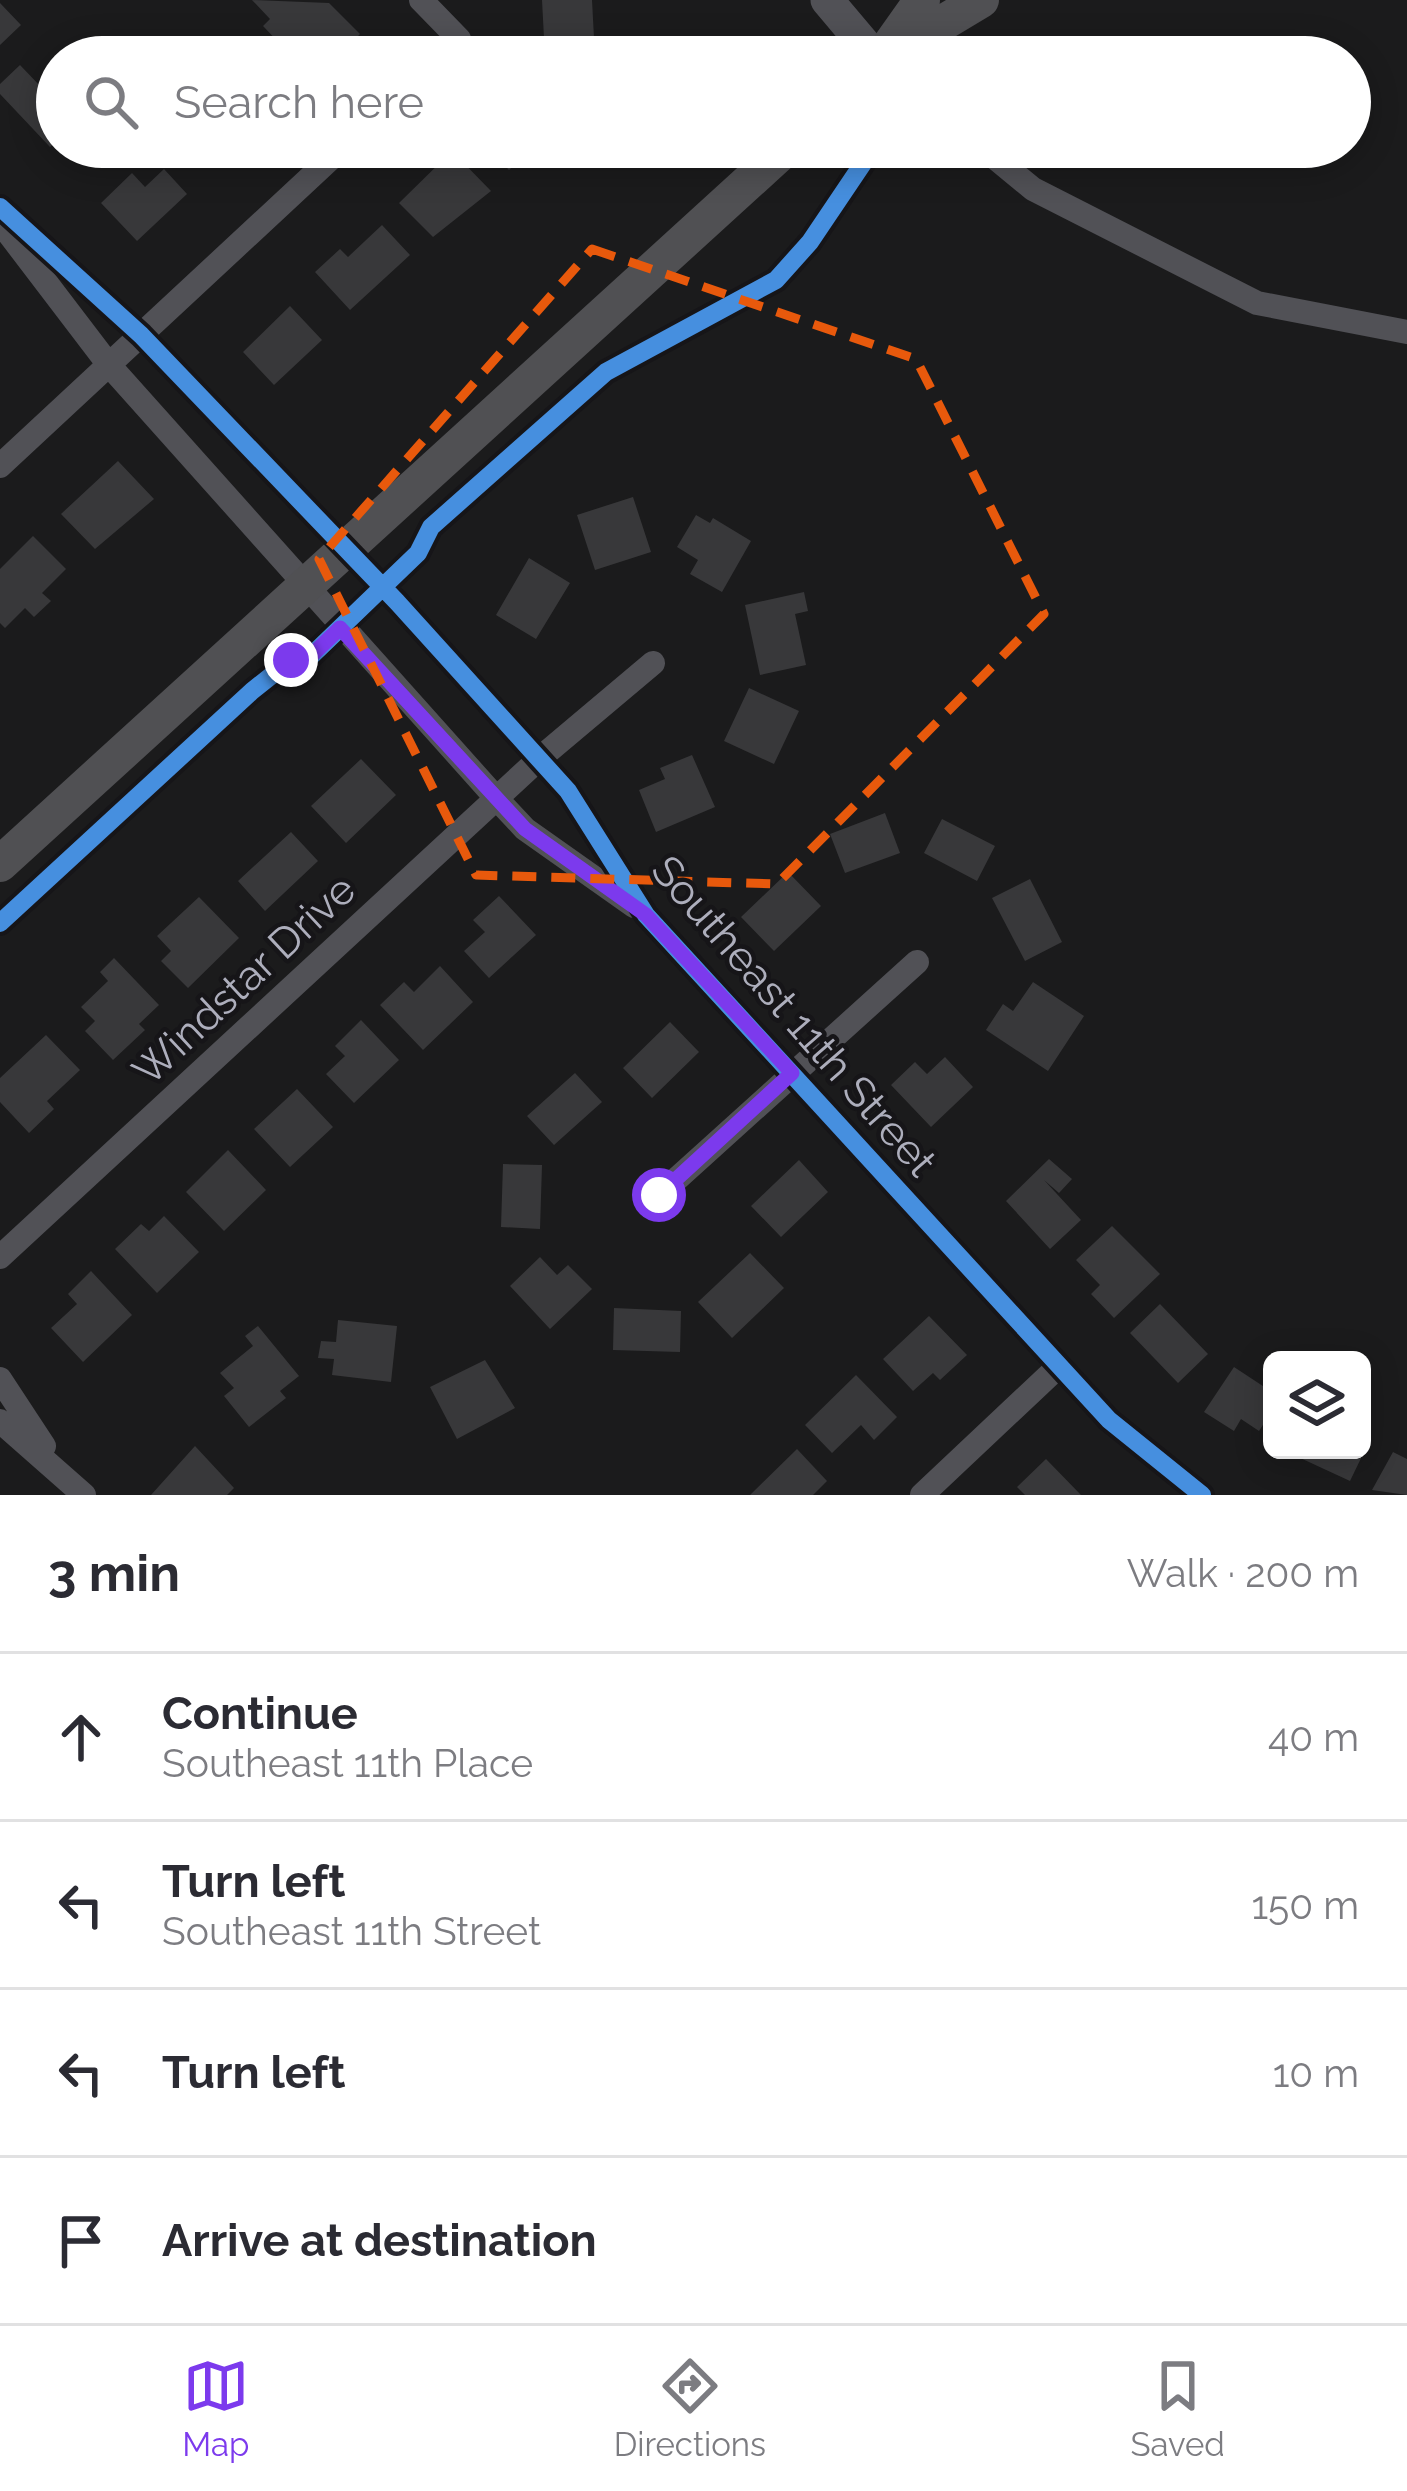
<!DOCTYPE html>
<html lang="en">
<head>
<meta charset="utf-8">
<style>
  :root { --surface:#fff; --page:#f7f7f7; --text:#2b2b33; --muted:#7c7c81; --line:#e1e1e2; --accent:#7c3aed }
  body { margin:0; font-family:Raleway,sans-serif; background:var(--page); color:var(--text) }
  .controls { position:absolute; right:36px; bottom:36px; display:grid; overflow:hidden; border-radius:18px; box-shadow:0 6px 30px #0003 }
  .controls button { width:108px; height:108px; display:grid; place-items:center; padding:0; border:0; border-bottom:3px solid var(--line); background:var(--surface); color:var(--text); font:60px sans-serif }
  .stop { position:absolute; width:36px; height:36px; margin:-27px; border:9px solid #7c3aed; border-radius:50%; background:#fff }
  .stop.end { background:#7c3aed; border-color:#fff; box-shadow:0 3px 12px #0008 }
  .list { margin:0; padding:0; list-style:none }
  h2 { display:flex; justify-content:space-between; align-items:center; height:156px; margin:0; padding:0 48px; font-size:51px }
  h2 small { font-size:39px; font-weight:400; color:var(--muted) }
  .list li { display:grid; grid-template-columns:78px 1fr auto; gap:36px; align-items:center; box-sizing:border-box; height:168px; padding:0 48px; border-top:3px solid var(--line) }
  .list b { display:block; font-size:45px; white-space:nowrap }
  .list p { margin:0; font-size:39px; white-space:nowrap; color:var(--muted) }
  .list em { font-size:39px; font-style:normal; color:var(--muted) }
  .icon { flex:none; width:66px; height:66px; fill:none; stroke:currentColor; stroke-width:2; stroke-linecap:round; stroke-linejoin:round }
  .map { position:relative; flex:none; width:1407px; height:1495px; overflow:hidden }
  .search { position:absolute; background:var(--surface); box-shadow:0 6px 30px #0003; left:36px; right:36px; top:36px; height:132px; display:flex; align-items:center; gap:30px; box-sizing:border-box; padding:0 42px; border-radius:66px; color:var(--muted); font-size:45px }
  .sheet { height:828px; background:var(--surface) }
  nav { display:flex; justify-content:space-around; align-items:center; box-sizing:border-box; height:168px; border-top:3px solid var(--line); background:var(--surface); font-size:33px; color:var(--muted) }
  nav a { display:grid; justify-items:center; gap:6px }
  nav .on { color:var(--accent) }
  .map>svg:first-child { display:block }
  .building { fill:#38383a }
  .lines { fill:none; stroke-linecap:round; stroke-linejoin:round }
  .minor { stroke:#515156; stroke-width:24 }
  .tertiary { stroke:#515156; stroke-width:33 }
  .secondary { stroke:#505053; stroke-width:36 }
  .cycleway-casing { stroke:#161518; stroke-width:26 }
  .cycleway { stroke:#468fdf; stroke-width:18 }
  .route { stroke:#7c3aed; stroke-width:15 }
  .marked { fill:none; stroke:#e8590c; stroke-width:9; stroke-dasharray:24 15; stroke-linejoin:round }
  .labels { text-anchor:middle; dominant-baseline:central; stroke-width:9; stroke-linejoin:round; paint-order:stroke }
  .street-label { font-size:42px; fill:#adaebc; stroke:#161518 }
</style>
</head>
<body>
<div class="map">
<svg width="1407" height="1495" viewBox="0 0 1407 1495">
  <rect width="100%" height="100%" fill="#1b1b1c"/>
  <path class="building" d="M252 0 329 3 360 34 338 57 319 44 306 57 290 41 284 48 263 26 270 19Z
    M542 0H592L595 57H545Z
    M0 3 21 25 0 45Z
    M20 65 43 89 50 82 57 90V141L50 147 0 94V84Z
    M487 147H533L509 170Z
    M452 151 491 191 433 237 399 203Z
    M164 169 187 194 137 241 101 203 132 173 145 187Z
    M382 225 410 255 350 310 315 272 340 249 348 257Z
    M290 306 322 340 274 385 243 352Z
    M118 461 154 499 95 549 61 514Z
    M633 497 651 552 595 570 577 515Z
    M696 515 710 523 713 518 751 541 722 592 690 574 698 560 677 547Z
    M33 536 66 569 42 593 51 601 34 617 25 608 5 628 0 623V569Z
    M529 558 570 583 536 639 496 615Z
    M804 592 808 611 795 614 806 665 760 675 745 605Z
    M749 688 799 711 774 764 724 741Z
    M692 755 715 807 656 832 639 790 665 779 660 768Z
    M361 759 396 795 346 843 311 806Z
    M885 813 900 853 845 873 830 834Z
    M942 819 995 846 977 881 924 853Z
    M291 832 318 861 265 911 238 881Z
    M788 872 821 906 774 951 741 917Z
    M1030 879 1062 942 1025 961 992 898Z
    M499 896 536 935 489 978 464 951 485 932 473 920Z
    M199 897 239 938 188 988 161 961 171 951 157 936Z
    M114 958 159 1005 139 1024 145 1030 113 1060 85 1031 95 1021 81 1007 108 981 100 972Z
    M440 966 473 1002 423 1050 380 1005 404 982 414 992Z
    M1033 982 1084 1016 1048 1071 986 1030 1003 1004 1013 1011Z
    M361 1020 399 1060 354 1103 326 1074 345 1056 335 1046Z
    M670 1022 699 1052 652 1098 623 1068Z
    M46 1035 80 1070 47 1101 54 1109 29 1133 0 1102V1078Z
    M945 1057 973 1087 931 1127 891 1085 915 1062 927 1074Z
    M575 1073 602 1102 554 1145 527 1116Z
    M297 1089 333 1127 290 1167 254 1129Z
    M228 1150 266 1190 224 1231 186 1192Z
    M1049 1159 1072 1179 1059 1193 1044 1180 1081 1220 1050 1249 1006 1201Z
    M799 1160 828 1192 781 1237 751 1206Z
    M503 1164 542 1165 540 1229 501 1227Z
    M164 1216 199 1252 157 1293 115 1249 141 1224 149 1231Z
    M1112 1226 1160 1274 1114 1318 1091 1294 1100 1285 1076 1260Z
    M750 1253 784 1288 732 1338 698 1302Z
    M540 1257 557 1275 568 1265 592 1289 550 1329 510 1286Z
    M91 1271 132 1315 83 1362 51 1328 77 1304 68 1294Z
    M1160 1304 1208 1354 1178 1383 1130 1333Z
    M614 1308 681 1311 680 1352 613 1350Z
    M929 1316 967 1355 940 1380 933 1373 913 1391 883 1359Z
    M338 1320 397 1326 391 1382 332 1375 334 1359 318 1358 321 1341 336 1342Z
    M258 1326 299 1376 280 1391 286 1398 249 1427 224 1396 234 1388 220 1373 253 1346 245 1336Z
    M485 1360 515 1408 457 1439 430 1387Z
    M1234 1367 1272 1392V1411L1259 1431 1241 1419 1234 1431 1204 1412Z
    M856 1375 897 1417 874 1440 861 1425 832 1453 805 1425Z
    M195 1446 234 1488 227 1495H151Z
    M797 1449 827 1481 813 1495H750Z
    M1283 1450H1365L1350 1481Z
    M1393 1452 1407 1459V1495L1372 1490Z
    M1046 1459 1081 1495H1025L1017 1487Z"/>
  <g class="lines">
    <path class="minor" d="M421 0 459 39 439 57
      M982 147 1033 189 1257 303 1407 332
      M0 207 141 335 397 602 568 791 646 915 1109 1420 1202 1495
      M0 222 109 365 497 799 525 829 634 906
      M0 466 343 147
      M659 1195 917 962
      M0 1257 539 759 653 663
      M0 1379 44 1446
      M0 1421 84 1495
      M922 1495 1059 1366"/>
    <path class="tertiary" d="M827 0 875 57"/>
    <path class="secondary" d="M886 51 922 0
      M886 57 981 0
      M0 864 787 147"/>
    <defs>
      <path id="cycleway" d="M0 207 141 335 397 602 568 791 646 915 1109 1420 1202 1495
        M0 923 252 691 291 660 310 657 418 553 431 527 606 372 776 280 810 242 874 147"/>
    </defs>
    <use href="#cycleway" class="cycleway-casing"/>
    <use href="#cycleway" class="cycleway"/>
  </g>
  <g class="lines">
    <path class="route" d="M291 660 310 657 340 628 525 829 646 915 792 1073 659 1195"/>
  </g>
  <path class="marked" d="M592 249 916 359 1044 614 777 884 476 875 319 559Z"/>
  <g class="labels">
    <g class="street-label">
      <text transform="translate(244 980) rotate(-43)">Windstar Drive</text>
      <text transform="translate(794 1016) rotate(49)">Southeast 11th Street</text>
    </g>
  </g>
</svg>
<div class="controls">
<button><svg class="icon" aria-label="layers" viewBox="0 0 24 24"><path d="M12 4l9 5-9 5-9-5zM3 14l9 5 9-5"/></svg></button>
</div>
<div class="stop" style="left:659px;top:1195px"></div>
<div class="stop end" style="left:291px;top:660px"></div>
<div class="search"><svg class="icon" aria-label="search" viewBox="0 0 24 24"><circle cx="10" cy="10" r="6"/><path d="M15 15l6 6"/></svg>Search here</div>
</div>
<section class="sheet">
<h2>3 min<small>Walk · 200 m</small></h2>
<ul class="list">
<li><svg class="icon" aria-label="ahead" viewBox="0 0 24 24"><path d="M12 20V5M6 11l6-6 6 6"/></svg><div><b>Continue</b><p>Southeast 11th Place</p></div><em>40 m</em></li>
<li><svg class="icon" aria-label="left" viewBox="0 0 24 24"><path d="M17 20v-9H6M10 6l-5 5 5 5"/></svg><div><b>Turn left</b><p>Southeast 11th Street</p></div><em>150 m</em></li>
<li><svg class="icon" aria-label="left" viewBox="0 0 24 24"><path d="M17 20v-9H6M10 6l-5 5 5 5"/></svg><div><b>Turn left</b></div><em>10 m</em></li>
<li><svg class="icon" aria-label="arrive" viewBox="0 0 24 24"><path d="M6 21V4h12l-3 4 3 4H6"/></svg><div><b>Arrive at destination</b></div></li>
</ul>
</section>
<nav>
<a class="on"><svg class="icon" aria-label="map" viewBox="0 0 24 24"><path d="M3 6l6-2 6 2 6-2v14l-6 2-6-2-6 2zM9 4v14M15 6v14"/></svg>Map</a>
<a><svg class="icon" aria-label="directions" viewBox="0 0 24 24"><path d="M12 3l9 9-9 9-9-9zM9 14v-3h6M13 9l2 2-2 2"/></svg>Directions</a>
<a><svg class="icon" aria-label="saved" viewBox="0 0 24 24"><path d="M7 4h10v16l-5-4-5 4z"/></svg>Saved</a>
</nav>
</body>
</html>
